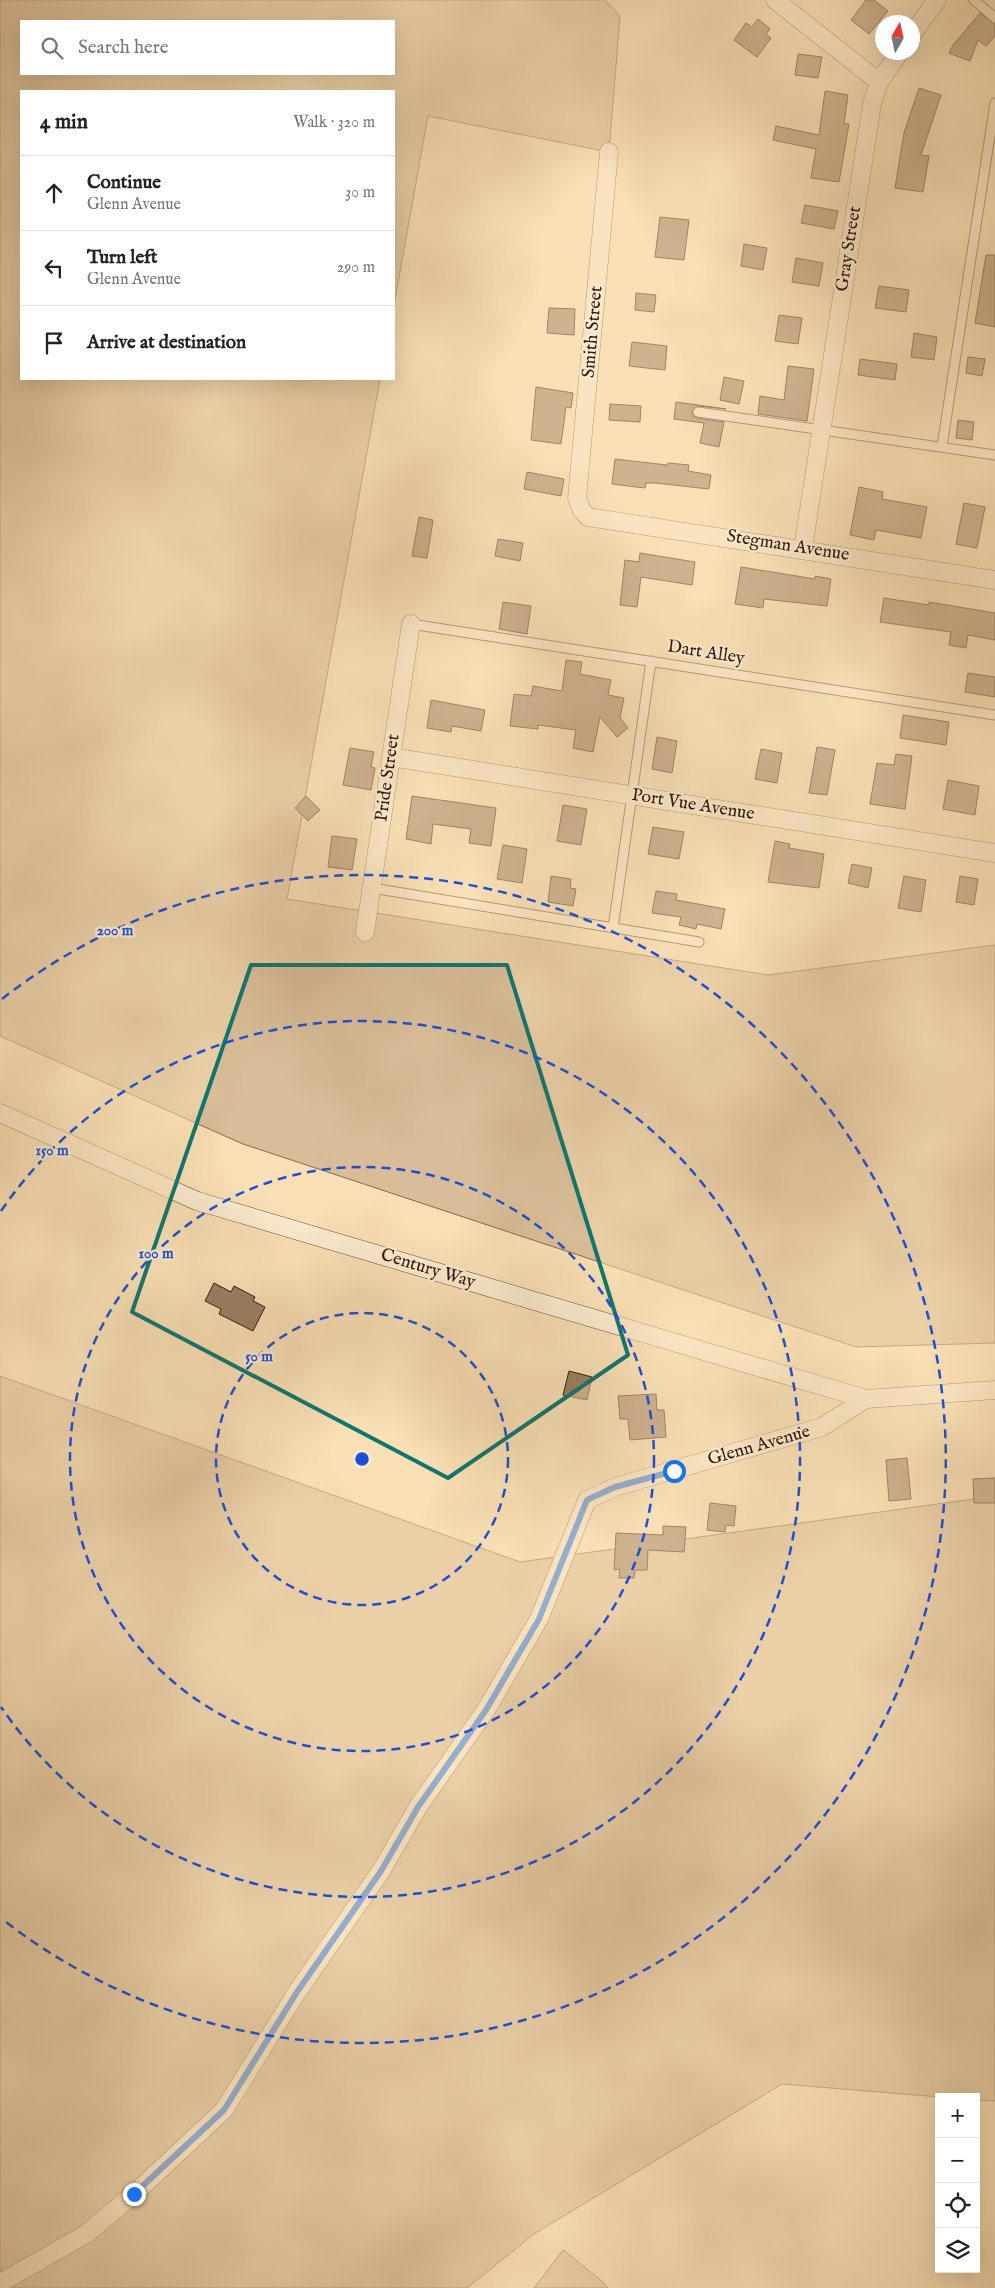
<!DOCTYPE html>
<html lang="en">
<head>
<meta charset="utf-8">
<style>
  :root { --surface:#fff; --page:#f2f2f2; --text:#222; --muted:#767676; --line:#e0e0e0 }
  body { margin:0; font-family:"IM FELL English",serif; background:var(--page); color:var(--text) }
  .controls { position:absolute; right:15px; bottom:15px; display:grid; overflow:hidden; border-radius:0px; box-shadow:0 5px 20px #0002 }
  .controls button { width:45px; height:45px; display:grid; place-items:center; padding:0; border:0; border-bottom:1px solid var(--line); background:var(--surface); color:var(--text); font:25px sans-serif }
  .compass { position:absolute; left:875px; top:15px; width:45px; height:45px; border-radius:50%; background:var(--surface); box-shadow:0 5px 20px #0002; rotate:9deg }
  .stop { position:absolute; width:15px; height:15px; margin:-11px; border:4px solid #1a73e8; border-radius:50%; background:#fff }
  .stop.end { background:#1a73e8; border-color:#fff; box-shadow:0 1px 5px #0008 }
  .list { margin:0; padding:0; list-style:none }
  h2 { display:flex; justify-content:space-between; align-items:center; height:65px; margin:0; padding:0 20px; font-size:21px }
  h2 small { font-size:16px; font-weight:400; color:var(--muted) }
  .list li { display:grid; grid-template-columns:32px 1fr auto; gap:15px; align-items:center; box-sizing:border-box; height:75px; padding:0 20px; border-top:1px solid var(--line) }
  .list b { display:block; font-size:19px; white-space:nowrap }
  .list p { margin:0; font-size:16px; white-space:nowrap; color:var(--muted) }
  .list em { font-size:16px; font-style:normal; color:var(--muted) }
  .icon { flex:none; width:28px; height:28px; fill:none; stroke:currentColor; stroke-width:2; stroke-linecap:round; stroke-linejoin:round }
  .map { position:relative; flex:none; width:995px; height:2288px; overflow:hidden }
  .search { position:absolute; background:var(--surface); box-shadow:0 5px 20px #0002; left:20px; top:20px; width:375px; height:55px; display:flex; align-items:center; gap:12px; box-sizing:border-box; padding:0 18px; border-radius:0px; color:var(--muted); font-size:19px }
  .panel { position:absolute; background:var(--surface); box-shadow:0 5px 20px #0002; left:20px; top:90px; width:375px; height:290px; border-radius:0px }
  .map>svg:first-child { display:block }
  .green { fill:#d8bd98; stroke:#866a50; fill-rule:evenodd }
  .building { fill:#9a7f62; stroke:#341709 }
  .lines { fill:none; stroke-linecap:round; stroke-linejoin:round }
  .lane-casing { stroke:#654934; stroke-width:11 }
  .street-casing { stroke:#654934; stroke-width:19 }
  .lane { stroke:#fbeacf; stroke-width:9 }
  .street { stroke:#fbeacf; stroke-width:18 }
  .route { stroke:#1a73e8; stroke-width:6 }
  .marked { fill:none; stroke:#0f766e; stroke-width:4; stroke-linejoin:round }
  .ring { fill:none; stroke:#1d4ed8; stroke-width:2.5; stroke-dasharray:9 6 }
  .labels { text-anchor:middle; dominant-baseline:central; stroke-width:4.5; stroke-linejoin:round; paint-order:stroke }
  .street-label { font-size:18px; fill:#341709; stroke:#fbeacf }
  .centre { fill:#1d4ed8; stroke:#fbeacf; stroke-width:2.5 }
  .ring-label { font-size:15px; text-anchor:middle; font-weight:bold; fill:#1d4ed8; stroke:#fbeacf; stroke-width:4.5; stroke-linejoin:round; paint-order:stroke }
</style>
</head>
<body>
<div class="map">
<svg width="995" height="2288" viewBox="0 0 995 2288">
  <rect width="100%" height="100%" fill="#f9dfb5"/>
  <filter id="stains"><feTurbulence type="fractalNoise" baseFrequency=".004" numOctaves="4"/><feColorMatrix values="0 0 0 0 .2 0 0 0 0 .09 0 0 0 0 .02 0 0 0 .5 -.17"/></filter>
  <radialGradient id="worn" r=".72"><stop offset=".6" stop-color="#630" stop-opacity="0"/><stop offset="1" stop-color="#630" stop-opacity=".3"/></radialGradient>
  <path class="green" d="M0 0H605L620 16 609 152 428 116 394 305V91H21V379H380L287 899 768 975 995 945V1343L856 1347 243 1144 0 1036ZM21 21H394V74H21Z
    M0 1376 520 1562 995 1496V2101L976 2100V2097H939L782 2084 534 2234 467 2288H0Z
    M563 2250 602 2281 608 2288H534Z"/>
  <path class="building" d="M866 0H874L888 11 869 34 851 20Z
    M980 13 995 24V36L986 46 978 40 970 61 949 53 953 45Z
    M758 19 770 29 766 34 771 38 757 57 734 40 746 23 752 27Z
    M798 54 822 57 818 78 795 75Z
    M919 88 941 95 921 155 929 156 923 192 895 188 904 133Z
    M825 91 848 95 844 124H849L839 182 811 178 816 149 773 140 776 126 819 135Z
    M805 205 838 211 834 229 801 223Z
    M660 217 689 220 684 260 655 257Z
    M744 244 767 248 763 270 741 266Z
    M986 255H995V327L975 323Z
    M796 258 823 263 819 286 792 282Z
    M879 286 909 290 906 312 875 308Z
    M636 293 656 295 654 312 635 310Z
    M549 308 575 309 574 335 547 333Z
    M779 315 802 318 798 344 775 341Z
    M914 333 937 337 934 360 911 357Z
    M632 342 667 346 665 370 629 366Z
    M968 357 985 359 982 376 966 373Z
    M860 359 897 364 895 380 858 375Z
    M788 366 814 369 807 421 758 414 760 396 784 400Z
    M724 377 744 381 739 404 720 400Z
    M536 387 573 393 571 408 566 407 561 444 531 440Z
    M676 402 726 409 698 406 692 411V415L697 418 724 422 719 447 700 443 704 423 674 419Z
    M610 404 641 406 640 422 609 420Z
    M958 420 974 422 972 440 956 438Z
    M615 459 667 465 668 463 689 465 688 471 711 475 709 489 655 483H646L645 488 612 484Z
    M527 472 564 479 561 496 524 489Z
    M859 487 883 492 882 499 927 507 921 538 876 530 874 540 850 535Z
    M964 503 985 507 977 548 956 544Z
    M419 517 433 520 427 558 412 556Z
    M498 539 523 543 520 561 495 556Z
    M640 553 695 562 692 585 641 577 637 607 620 605 625 560 639 562Z
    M741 567 815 579V576L831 579 827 606 764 599 763 608 735 604Z
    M884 598 929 605V602L995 613V640L968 635 966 648 949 645 951 632 880 622Z
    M503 602 531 606 527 634 499 629Z
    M566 660 582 662 580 674 611 680 608 695 624 698 620 718 628 728 617 737 600 717 593 752 573 748 576 730 538 725V729L510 726 514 694 531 696 533 686 562 691Z
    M968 673 995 677V697L965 692Z
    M431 700 485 710 481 731 452 726 451 732 427 728Z
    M903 715 949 722 946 745 900 738Z
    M657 737 677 741 672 773 652 769Z
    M817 747 835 750 827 795 809 793Z
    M350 748 374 752 371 767 375 768 371 790 343 785Z
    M761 749 782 753 777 783 755 779Z
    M896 754 912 756 905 809 870 804 877 763 894 765Z
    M948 780 979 786 975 815 943 809Z
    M306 796 320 810 308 821 295 808Z
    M412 796 496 808 491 846 469 843 471 829 433 824 431 844 406 839Z
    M563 805 587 809 581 845 557 841Z
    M653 827 684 832 679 859 648 854Z
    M332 836 357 839 352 870 328 867Z
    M775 841 790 844 789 848 824 854 819 888 768 882Z
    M503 845 527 849 522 883 497 879Z
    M852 864 872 868 868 888 848 883Z
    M551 876 571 879 570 888 576 889 573 906 548 902Z
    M904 876 926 880 921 912 898 908Z
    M960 876 978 879 974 905 956 902Z
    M656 891 677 894 676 900 725 909 721 929 697 924 696 929 679 925 681 917 652 913Z
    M214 1283 231 1292 234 1286 255 1297 253 1301 265 1307 253 1331 219 1314 221 1309 205 1301Z
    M569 1371 592 1377 587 1400 563 1395Z
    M656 1394 657 1410H664L666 1437 630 1440 628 1419H620L618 1396Z
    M907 1458 911 1499 889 1501 886 1460Z
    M995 1478V1503H974L973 1479Z
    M710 1503 736 1506 734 1526 726 1525 725 1532 707 1530Z
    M663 1526 686 1527 684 1552 648 1550 647 1570H635L634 1578H619L620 1569 614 1570 616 1533 663 1535Z"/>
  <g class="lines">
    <defs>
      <path id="lane" d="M974 0 995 18
        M698 412 995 455
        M942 446 995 103
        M411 624 995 715
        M372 888 699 942
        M613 928 651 661"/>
      <path id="street" d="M775 0 879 82
        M912 34 937 0
        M609 152 577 498 582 511 588 517 995 580
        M803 548 872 104 879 82 900 52
        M391 757 995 853
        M365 932 411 624
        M0 1113 197 1201 866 1399
        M0 2283 86 2234 134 2194 224 2110 297 1992 381 1871 418 1807 486 1710 539 1619 587 1500 615 1487 822 1427 866 1399 995 1390"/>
    </defs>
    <use href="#lane" class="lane-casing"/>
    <use href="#street" class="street-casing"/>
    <use href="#lane" class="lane"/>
    <use href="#street" class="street"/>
  </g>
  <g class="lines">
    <path class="route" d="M134 2194 224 2110 297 1992 381 1871 418 1807 486 1710 539 1619 587 1500 615 1487 674 1471"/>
  </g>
  <path d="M0 0H995V2288H0ZM251 965H507L628 1355 448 1478 132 1312Z" fill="#f9dfb5" fill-opacity=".55" fill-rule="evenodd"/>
  <path class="marked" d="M251 965H507L628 1355 448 1478 132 1312Z"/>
  <g class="ring">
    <circle cx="362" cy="1459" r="146"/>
    <circle cx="362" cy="1459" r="292"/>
    <path d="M1 1211A438 438 0 1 1 1 1707"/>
    <path d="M2 999A584 584 0 1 1 2 1919"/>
  </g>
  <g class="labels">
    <g class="street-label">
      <text transform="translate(849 249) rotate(-81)">Gray Street</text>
      <text transform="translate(593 332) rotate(-85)">Smith Street</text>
      <text transform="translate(788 546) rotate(9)">Stegman Avenue</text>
      <text transform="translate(706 653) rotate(9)">Dart Alley</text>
      <text transform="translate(388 778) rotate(-82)">Pride Street</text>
      <text transform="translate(693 805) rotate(9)">Port Vue Avenue</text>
      <text transform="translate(428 1269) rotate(17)">Century Way</text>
      <text transform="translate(759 1446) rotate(-16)">Glenn Avenue</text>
    </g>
  </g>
  <circle cx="362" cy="1459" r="8" class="centre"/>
  <g class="ring-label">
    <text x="115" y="935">200 m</text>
    <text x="52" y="1155">150 m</text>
    <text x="156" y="1258">100 m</text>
    <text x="259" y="1361">50 m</text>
  </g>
  <rect width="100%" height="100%" filter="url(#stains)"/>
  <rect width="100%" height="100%" fill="url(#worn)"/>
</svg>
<div class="controls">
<button>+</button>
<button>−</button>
<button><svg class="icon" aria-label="locate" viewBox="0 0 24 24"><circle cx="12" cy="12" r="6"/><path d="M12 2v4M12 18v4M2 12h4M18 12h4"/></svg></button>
<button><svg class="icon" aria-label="layers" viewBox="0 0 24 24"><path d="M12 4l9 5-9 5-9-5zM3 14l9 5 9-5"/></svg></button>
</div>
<svg class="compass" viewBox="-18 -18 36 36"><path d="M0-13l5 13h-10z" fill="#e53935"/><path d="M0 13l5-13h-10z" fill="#767676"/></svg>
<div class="stop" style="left:674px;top:1471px"></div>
<div class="stop end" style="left:134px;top:2194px"></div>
<div class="search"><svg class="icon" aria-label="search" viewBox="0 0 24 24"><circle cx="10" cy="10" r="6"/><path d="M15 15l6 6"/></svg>Search here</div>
<section class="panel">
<h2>4 min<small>Walk · 320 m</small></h2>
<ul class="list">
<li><svg class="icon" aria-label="ahead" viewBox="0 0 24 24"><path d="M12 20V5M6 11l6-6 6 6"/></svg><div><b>Continue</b><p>Glenn Avenue</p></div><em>30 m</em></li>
<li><svg class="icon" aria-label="left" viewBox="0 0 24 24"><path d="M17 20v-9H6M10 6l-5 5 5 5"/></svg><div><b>Turn left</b><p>Glenn Avenue</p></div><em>290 m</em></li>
<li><svg class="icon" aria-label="arrive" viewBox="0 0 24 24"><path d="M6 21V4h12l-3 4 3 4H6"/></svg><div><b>Arrive at destination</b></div></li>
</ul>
</section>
</div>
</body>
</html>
